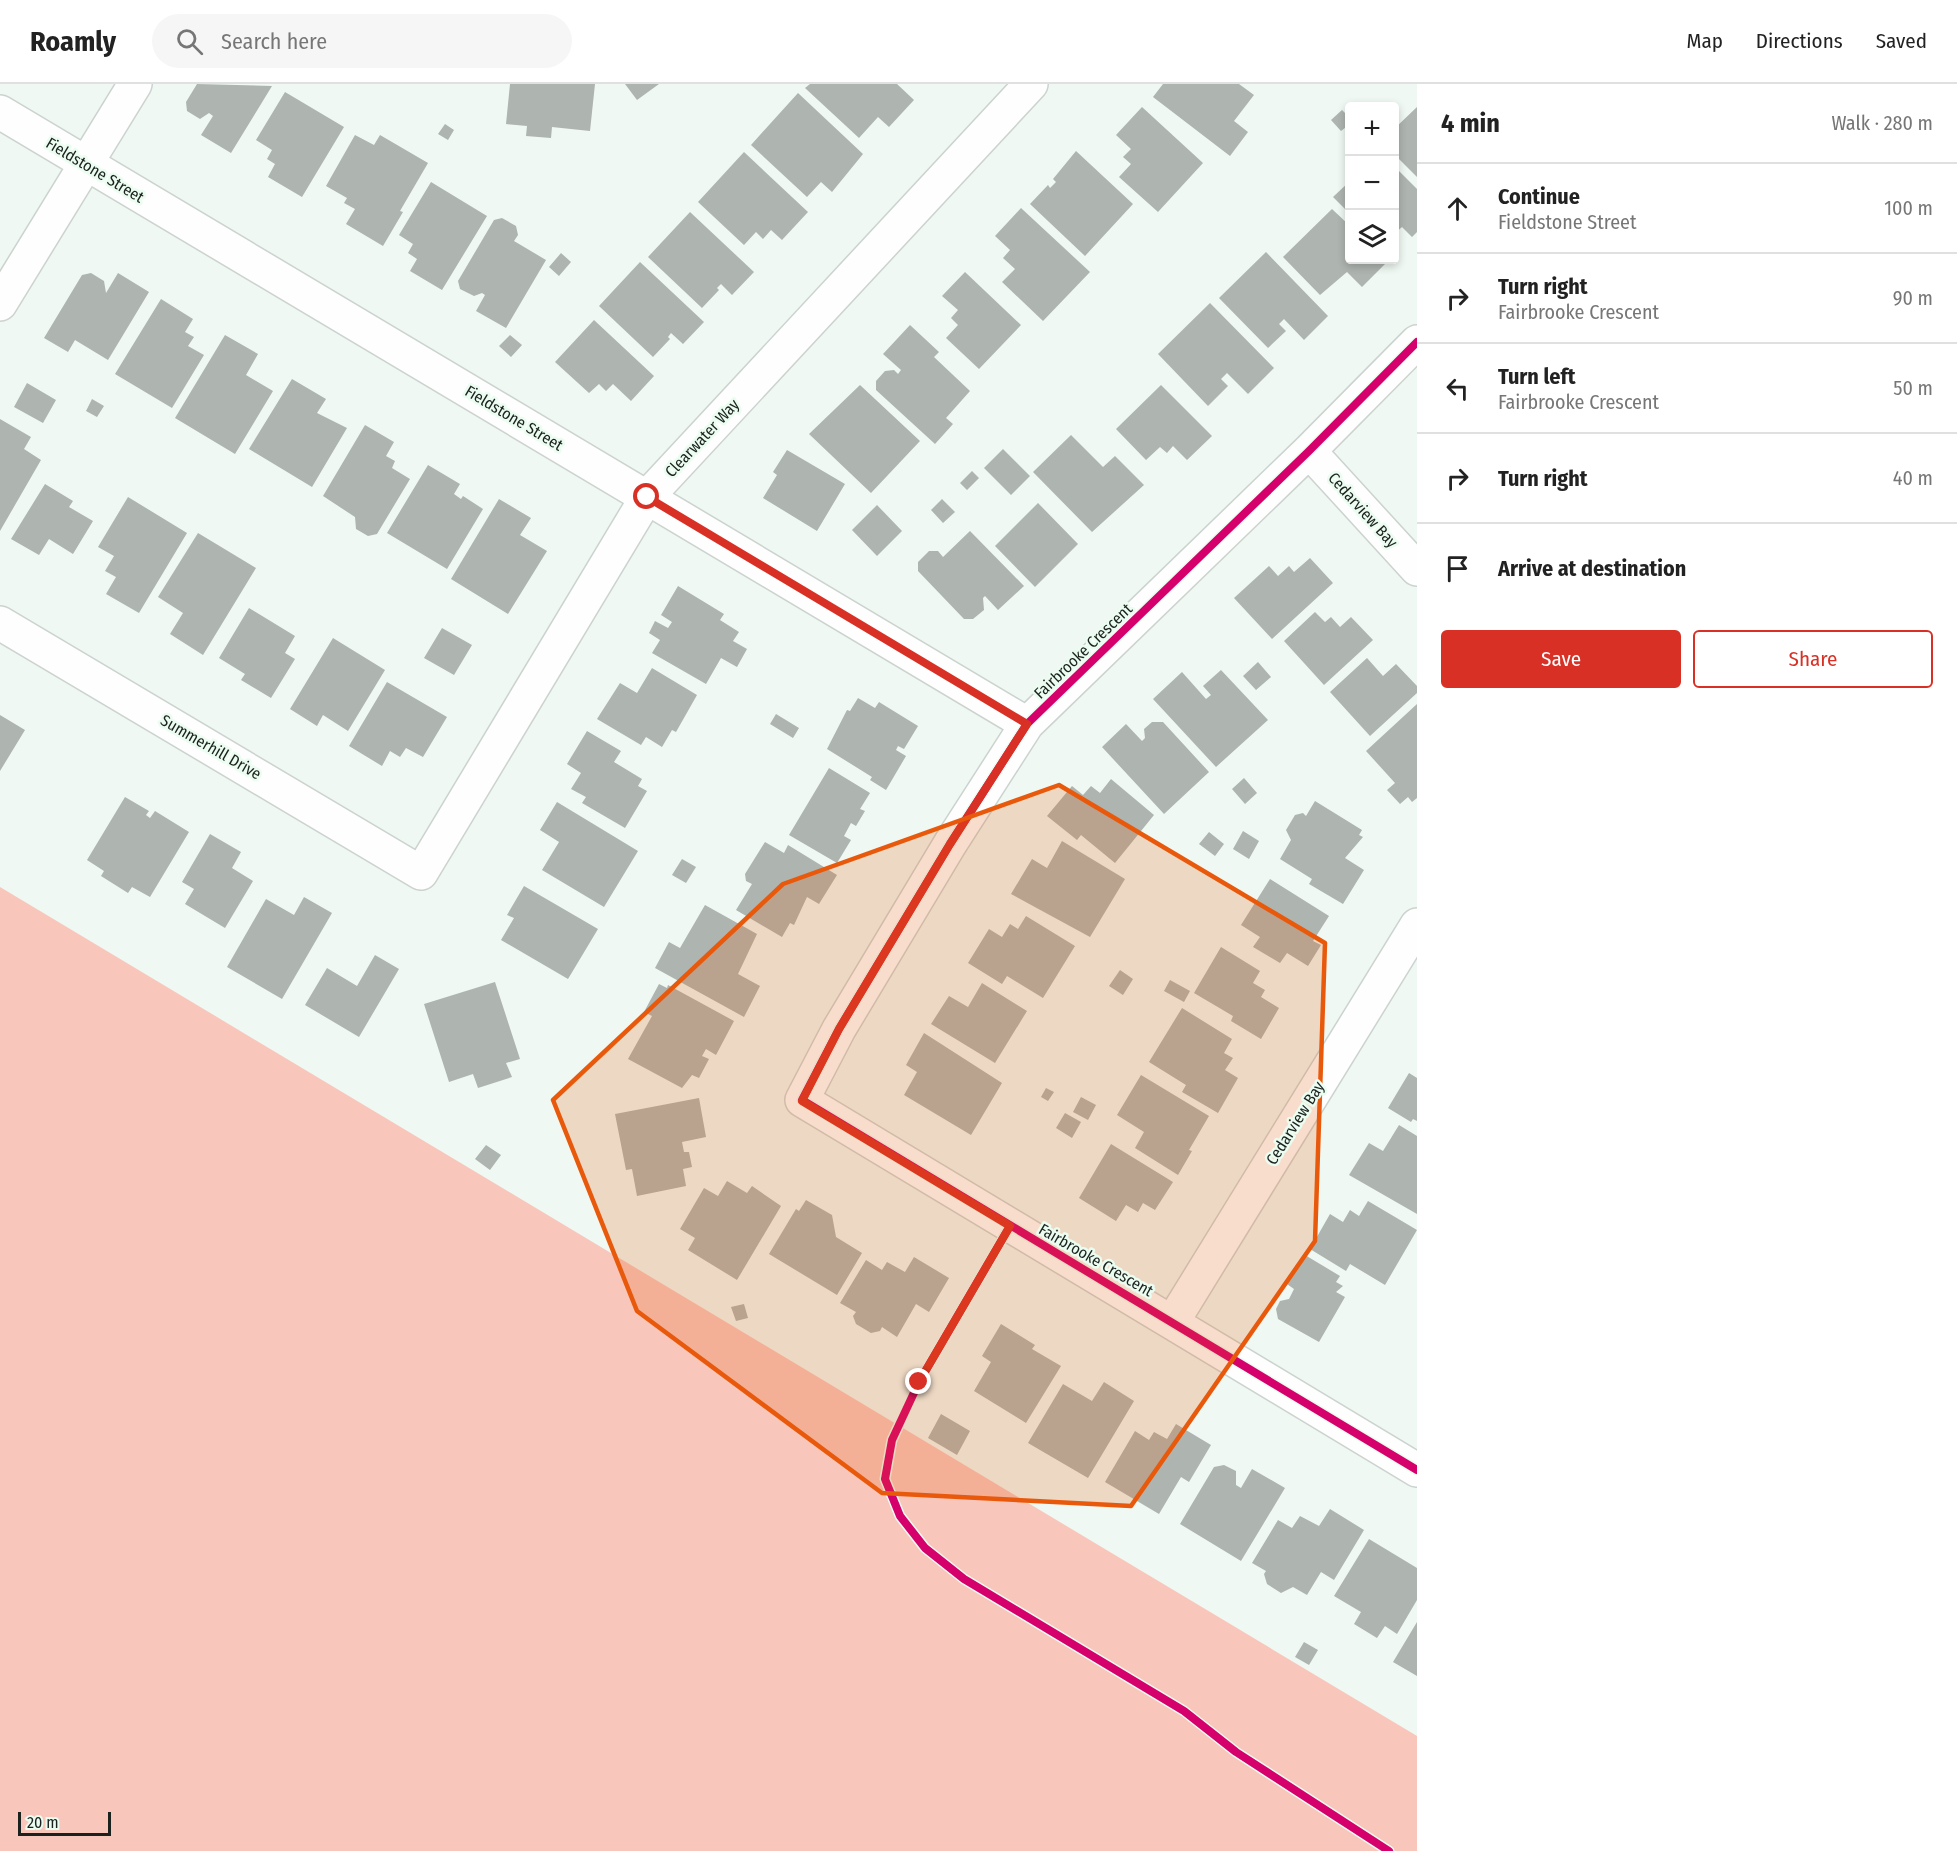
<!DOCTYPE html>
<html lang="en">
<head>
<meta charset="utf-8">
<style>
  :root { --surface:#fff; --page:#f6f6f6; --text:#222; --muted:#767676; --line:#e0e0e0; --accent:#d93025 }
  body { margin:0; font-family:"Fira Sans Condensed",sans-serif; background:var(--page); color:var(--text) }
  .controls { position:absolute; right:18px; top:18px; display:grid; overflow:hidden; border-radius:6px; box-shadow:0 3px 9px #0003 }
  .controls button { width:54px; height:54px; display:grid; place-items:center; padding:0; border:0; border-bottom:2px solid var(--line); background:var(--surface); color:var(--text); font:30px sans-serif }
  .scale { position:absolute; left:18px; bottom:15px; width:93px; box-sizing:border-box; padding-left:6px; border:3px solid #1b211d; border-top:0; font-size:16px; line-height:21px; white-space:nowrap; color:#1b211d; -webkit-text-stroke:4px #ebfcf1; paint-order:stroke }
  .stop { position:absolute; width:18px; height:18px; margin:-14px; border:4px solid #d93025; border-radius:50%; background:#fff }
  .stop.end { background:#d93025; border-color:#fff; box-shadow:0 2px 6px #0008 }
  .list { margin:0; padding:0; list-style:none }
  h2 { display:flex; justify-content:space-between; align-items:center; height:78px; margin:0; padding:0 24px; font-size:26px }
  h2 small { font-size:20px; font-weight:400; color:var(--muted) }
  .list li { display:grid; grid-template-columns:39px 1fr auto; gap:18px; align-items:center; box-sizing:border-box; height:90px; padding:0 24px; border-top:2px solid var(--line) }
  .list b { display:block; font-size:22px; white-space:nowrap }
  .list p { margin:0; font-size:20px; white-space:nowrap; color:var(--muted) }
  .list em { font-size:20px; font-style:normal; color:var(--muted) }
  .actions { display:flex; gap:12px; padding:18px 24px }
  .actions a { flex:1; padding:14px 0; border:2px solid var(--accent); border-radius:6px; text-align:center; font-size:21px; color:var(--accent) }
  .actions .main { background:var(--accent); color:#fff }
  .icon { flex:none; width:33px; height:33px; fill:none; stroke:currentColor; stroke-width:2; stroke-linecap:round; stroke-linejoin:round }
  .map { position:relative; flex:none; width:1417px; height:1767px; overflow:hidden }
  header { display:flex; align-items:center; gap:36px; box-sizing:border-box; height:84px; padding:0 30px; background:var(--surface); border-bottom:2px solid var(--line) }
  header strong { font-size:28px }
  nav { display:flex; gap:33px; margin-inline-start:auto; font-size:21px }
  .search { width:420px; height:54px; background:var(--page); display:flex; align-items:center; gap:15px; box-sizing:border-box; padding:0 21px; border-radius:33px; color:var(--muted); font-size:22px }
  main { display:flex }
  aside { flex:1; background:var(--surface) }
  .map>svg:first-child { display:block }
  .forest { fill:#f8c6ba }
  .building { fill:#aeb4af }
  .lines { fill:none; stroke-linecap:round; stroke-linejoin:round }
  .street-casing { stroke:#ccd3cf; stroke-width:36 }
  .street { stroke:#fdfefd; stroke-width:33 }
  .cycleway-casing { stroke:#ebfcf1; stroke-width:11 }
  .cycleway { stroke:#d6006c; stroke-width:8 }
  .route { stroke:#d93025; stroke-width:8 }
  .marked { fill:#e8590c; fill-opacity:0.2; stroke:#e8590c; stroke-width:4.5; stroke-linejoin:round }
  .labels { text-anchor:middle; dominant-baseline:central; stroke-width:5; stroke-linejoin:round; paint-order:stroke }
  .street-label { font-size:16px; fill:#1b211d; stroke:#ebfcf1 }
</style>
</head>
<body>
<header>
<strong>Roamly</strong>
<div class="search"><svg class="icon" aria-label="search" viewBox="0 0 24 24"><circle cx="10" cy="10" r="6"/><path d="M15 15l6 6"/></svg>Search here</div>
<nav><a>Map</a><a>Directions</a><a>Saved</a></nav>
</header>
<main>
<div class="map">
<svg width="1417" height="1767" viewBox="0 0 1417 1767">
  <rect width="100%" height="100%" fill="#eff8f2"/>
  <path class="forest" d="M0 803 1417 1652V1767H0Z"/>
  <path class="building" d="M197 0 272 2 231 69 201 51 213 32 209 29 200 35 187 27 186 18Z
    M510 0H595L590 47 552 43 551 54 526 52 527 42 506 40Z
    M625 0H659L637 16Z
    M810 0H897L914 16 889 43 878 33 859 54 805 4Z
    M1163 0H1239L1254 11 1234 37 1248 48 1230 72 1153 13Z
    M285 8 344 43 302 113 268 93 275 80 267 75 272 66 256 56Z
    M798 9 863 70 832 108 821 98 807 113 751 61Z
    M1142 23 1203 79 1158 128 1119 93 1131 80 1123 73 1131 65 1116 51Z
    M1417 23V93L1394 70V45Z
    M1342 26 1350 34V40L1341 47 1331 36Z
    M445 40 454 46 448 56 438 50Z
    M355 51 374 61 380 51 428 79 400 127 403 128 383 162 346 140 355 125 344 119 347 114 326 102Z
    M1076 67 1133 120 1085 172 1030 120 1048 101 1050 104 1056 98 1053 95Z
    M744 68 808 128 782 156 771 146 763 155 756 148 744 161 698 118Z
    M1394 82 1417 105V148L1412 153 1402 143 1394 150Z
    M1350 97V130L1333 113Z
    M431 98 487 132 442 206 410 187 417 175 408 169 413 160 399 151Z
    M1021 124 1090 188 1043 237 1002 198 1015 185 1003 174 1010 166 995 152Z
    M1332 125 1350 142V176H1382L1386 179 1362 203 1347 188 1320 211 1283 173Z
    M690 128 754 188 732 211 721 200 717 204 719 206 702 224 648 173Z
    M502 134 516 142 518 151 514 157 546 176 506 244 476 227 485 211 482 209 474 212 460 205 458 197 494 136Z
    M1266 168 1328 232 1304 256 1284 235 1279 240 1286 247 1268 264 1219 214Z
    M561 169 571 178 559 192 549 183Z
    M640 178 704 238 683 260 671 249 668 253 670 255 653 273 599 222Z
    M965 188 1021 241 979 285 946 254 958 241 951 234 958 226 942 212Z
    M91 189 104 197 106 209 118 189 149 208 108 276 75 256 68 268 44 254 82 191Z
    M161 215 193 235 185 248 194 253 188 262 204 271 172 324 115 290Z
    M1210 219 1274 284 1248 310 1227 289 1221 295 1228 302 1208 322 1158 270Z
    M594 236 654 292 631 317 613 300 606 307 599 300 589 309 555 278Z
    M910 241 939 268 934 273 970 307 946 334 953 340 935 360 876 306V297L885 287 894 286 898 290 901 286 883 270Z
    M225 251 258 270 246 291 273 307 235 370 175 334Z
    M510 251 522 261 511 273 499 262Z
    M292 295 326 315 317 329 347 344 312 403 249 365Z
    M27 299 56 316 43 339 14 323Z
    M860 301 920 357 871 409 809 350Z
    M1161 301 1212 352 1187 376 1173 362 1167 369 1160 363 1146 376 1116 345Z
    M92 315 104 322 97 333 86 327Z
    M0 335 31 353 24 365 41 376 0 447Z
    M365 341 394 358 386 372 395 377 392 384 410 395 377 450 368 452 356 445 355 433 323 412Z
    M1071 351 1103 383 1115 372 1144 401 1092 448 1033 388Z
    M1003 365 1030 392 1011 411 984 384Z
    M787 366 845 400 817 447 763 414 777 391 773 388Z
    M428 381 460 400 454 410 461 415 463 412 483 425 447 485 387 449Z
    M972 387 979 394 967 406 960 399Z
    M45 400 73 417 69 423 93 437 73 470 49 455 39 471 11 455Z
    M128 413 187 449 139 529 106 510 116 493 105 487 114 472 98 463Z
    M499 415 531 434 520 451 547 467 508 530 451 495Z
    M942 415 955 428 943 439 931 426Z
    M1038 419 1078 460 1035 503 995 462Z
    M877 421 902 447 877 472 852 446Z
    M970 447 1024 502 998 526 985 512 983 514 984 526 973 535H964L918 487V478L929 467H938L943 473Z
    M198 449 256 484 203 571 170 550 183 529 158 513Z
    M1310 474 1333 499 1272 555 1234 514 1269 482 1278 492 1289 482 1294 488Z
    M678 502 724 530 720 536 739 548 733 557 747 565 737 583 721 574 706 600 652 569 660 556 649 549 655 537 668 544 672 538 661 531Z
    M249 524 295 552 285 569 295 575 271 614 241 596 245 590 219 574Z
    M1315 528 1325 538 1331 533 1340 543 1351 533 1373 556 1324 601 1284 557Z
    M442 544 472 561 454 591 424 574Z
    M333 554 385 586 348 647 323 631 317 642 290 625Z
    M1367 574 1383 592 1396 580 1417 602V609L1370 652 1330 608Z
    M1258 578 1271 593 1256 606 1243 592Z
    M652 584 697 611 676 648 672 646 662 663 646 653 641 661 597 635 620 599 637 609Z
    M1221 586 1268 636 1216 683 1153 615 1182 588 1206 615 1211 611 1203 602Z
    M387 598 447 633 423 673 406 664 400 673 390 667 382 682 349 662Z
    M858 614 875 624 879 618 918 642 904 665 898 662 896 666 906 672 886 706 870 696 872 693 827 665 847 626 850 627Z
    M1417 620V714L1412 718 1408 713 1400 720 1387 706 1395 699 1366 667Z
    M776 630 799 644 793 654 770 640Z
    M0 631 25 646 0 687Z
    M1152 638H1163L1209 688 1164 730 1102 663 1126 640 1142 657 1145 654 1144 645Z
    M587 647 621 667 614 678 642 695 638 702 647 707 625 744 582 719 586 713 571 705 581 689 567 680Z
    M829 684 870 709 860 725 865 727 856 742 851 739 844 752 851 756 837 779 789 751Z
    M1244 694 1257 709 1245 720 1232 705Z
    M1111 695 1154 731 1115 779 1081 751 1077 756 1047 732 1072 702 1083 711 1091 702 1100 709Z
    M125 713 149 727 146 731 150 734 155 727 189 748 150 813 132 803 128 809 101 792 104 787 87 776Z
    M1315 717 1362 746 1359 751 1363 753 1345 774 1364 786 1343 820 1309 800 1312 795 1280 775 1291 756 1286 746 1295 731 1303 729 1306 732Z
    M557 718 638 767 604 823 542 786 559 758 540 746Z
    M1243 747 1259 757 1249 775 1233 765Z
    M1209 748 1224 760 1215 772 1199 760Z
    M210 750 241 768 232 784 253 797 225 844 185 820 194 805 182 798Z
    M1062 757 1125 795 1090 853 1011 810 1032 775 1047 784Z
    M765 758 784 769 788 761 837 791 819 820 807 813 794 841 790 839 782 853 736 826 752 800 746 797 745 790Z
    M682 775 696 783 686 799 672 791Z
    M1270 795 1329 832 1313 857 1321 861 1308 882 1287 869 1280 879 1253 863 1260 853 1241 841Z
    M524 802 598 845 568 895 501 856 514 834 507 831Z
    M304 813 332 829 282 915 227 883 266 815 294 831Z
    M705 821 757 850 738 890 760 902 744 933 655 884 669 858 680 864Z
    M1026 832 1075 862 1043 914 1007 892 1002 900 968 879 989 845 1002 853 1010 840 1018 845Z
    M1221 863 1260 887 1253 899 1265 906 1261 913 1279 924 1261 955 1231 937 1233 932 1194 909Z
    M375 871 399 885 359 953 305 921 327 884 357 902Z
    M1120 886 1133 895 1123 911 1109 902Z
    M1170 896 1190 907 1184 918 1164 907Z
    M495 898 520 975 506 979 512 993 478 1004 473 990 449 998 424 920Z
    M982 899 1027 927 995 979 931 940 949 912 968 923Z
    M659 900 667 904 668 901 734 937 716 971 706 965 702 972 709 975 699 994 692 991 682 1004 628 975 652 932 644 928Z
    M1182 924 1232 955 1224 969 1233 974 1225 986 1238 994 1218 1029 1182 1008 1186 1001 1149 978Z
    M924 949 1002 999 971 1051 904 1011 917 988 906 981Z
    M1409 989 1417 994V1037L1413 1035 1411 1038 1388 1024Z
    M1141 991 1209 1032 1189 1066 1192 1067 1178 1091 1135 1064 1144 1048 1117 1031Z
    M1046 1004 1054 1008 1048 1017 1041 1013Z
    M1081 1013 1096 1021 1088 1036 1073 1028Z
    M699 1014 706 1053 682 1058 684 1068H689L692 1083 683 1085 686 1102 637 1112 632 1085 626 1086 615 1030Z
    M1065 1029 1081 1038 1072 1054 1056 1044Z
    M1399 1041 1417 1052V1130L1349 1091 1369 1059 1383 1067Z
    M1111 1060 1173 1098 1155 1126 1143 1119 1138 1128 1126 1121 1116 1137 1079 1114Z
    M486 1061 501 1071 490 1086 475 1075Z
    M727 1097 747 1109 752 1102 781 1122 737 1196 688 1166 695 1154 680 1145 704 1104 718 1112Z
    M806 1116 832 1131 836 1153 862 1169 837 1211 769 1170 796 1125 799 1127Z
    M1368 1117 1417 1146 1385 1201 1350 1180 1346 1187 1310 1165 1330 1130 1343 1138 1350 1126 1359 1132Z
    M1305 1171 1340 1192 1336 1198 1343 1202 1336 1208 1345 1213 1319 1258 1278 1235 1276 1225 1280 1217 1289 1215 1294 1205 1287 1200Z
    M914 1173 949 1194 929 1228 916 1220 897 1253 882 1243 880 1247 871 1249 856 1240 853 1232 856 1228 840 1219 866 1176 882 1186 887 1178 905 1188Z
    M744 1220 748 1234 736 1237 731 1223Z
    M1001 1240 1035 1261 1032 1265 1061 1282 1026 1339 974 1307 991 1278 982 1272Z
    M1104 1298 1134 1317 1088 1394 1028 1359 1063 1300 1092 1317Z
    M941 1330 970 1347 957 1371 928 1354Z
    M1176 1340 1211 1361 1189 1398 1181 1393 1159 1430 1105 1398 1135 1347 1149 1356 1154 1348 1167 1355Z
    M1224 1381 1236 1387V1401L1241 1404 1252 1385 1285 1404 1241 1477 1180 1440 1214 1383Z
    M1330 1425 1364 1446 1334 1496 1321 1488 1307 1511 1293 1503 1281 1509 1267 1500 1264 1490 1266 1487 1252 1479 1278 1436 1292 1444 1300 1432 1319 1442Z
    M1369 1455 1417 1484V1516L1397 1550 1385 1542 1377 1554 1354 1540 1361 1528 1334 1512Z
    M1417 1538V1592L1393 1578Z
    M1304 1558 1318 1566 1309 1581 1295 1573Z"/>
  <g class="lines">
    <defs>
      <path id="street" d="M0 28 1027 640
        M0 220 135 0
        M1417 258 1309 367 1027 640 950 760 839 945 802 1016 1417 1386
        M1309 367 1417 485
        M0 539 421 789 647 413 1031 0
        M1173 1237 1417 841"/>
    </defs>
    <use href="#street" class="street-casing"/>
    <use href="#street" class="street"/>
    <defs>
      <path id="cycleway" d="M1417 258 1309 367 1027 640 950 760 839 945 802 1016 1417 1386
        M1010 1142 919 1298 892 1356 885 1395 900 1432 925 1464 964 1495 1184 1627 1236 1668 1389 1767"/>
    </defs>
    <use href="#cycleway" class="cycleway-casing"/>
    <use href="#cycleway" class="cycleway"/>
  </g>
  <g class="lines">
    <path class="route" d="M647 413 1027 640 950 760 839 945 802 1017 1010 1142 919 1298"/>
  </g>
  <path class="marked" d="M1059 701 1325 859 1315 1157 1131 1422 882 1409 637 1227 553 1016 783 800Z"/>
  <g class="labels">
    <g class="street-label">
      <text transform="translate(95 86) rotate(31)">Fieldstone Street</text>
      <text transform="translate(514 334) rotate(31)">Fieldstone Street</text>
      <text transform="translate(702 354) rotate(-47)">Clearwater Way</text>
      <text transform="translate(1363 426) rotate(48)">Cedarview Bay</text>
      <text transform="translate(1083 567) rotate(-44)">Fairbrooke Crescent</text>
      <text transform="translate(211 663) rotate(30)">Summerhill Drive</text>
      <text transform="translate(1295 1039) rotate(-58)">Cedarview Bay</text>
      <text transform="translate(1096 1176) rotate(30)">Fairbrooke Crescent</text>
    </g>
  </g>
</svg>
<div class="controls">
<button>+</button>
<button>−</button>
<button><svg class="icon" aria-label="layers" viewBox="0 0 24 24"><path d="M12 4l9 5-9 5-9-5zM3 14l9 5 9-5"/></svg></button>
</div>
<div class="scale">20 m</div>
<div class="stop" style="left:647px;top:413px"></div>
<div class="stop end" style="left:919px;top:1298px"></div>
</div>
<aside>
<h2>4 min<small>Walk · 280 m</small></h2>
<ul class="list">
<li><svg class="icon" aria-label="ahead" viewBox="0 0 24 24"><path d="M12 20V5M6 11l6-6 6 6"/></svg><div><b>Continue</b><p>Fieldstone Street</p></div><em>100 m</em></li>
<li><svg class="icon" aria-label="right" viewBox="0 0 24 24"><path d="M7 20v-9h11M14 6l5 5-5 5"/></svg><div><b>Turn right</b><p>Fairbrooke Crescent</p></div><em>90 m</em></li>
<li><svg class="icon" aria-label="left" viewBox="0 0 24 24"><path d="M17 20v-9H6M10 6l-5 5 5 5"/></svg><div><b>Turn left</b><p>Fairbrooke Crescent</p></div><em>50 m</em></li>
<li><svg class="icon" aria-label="right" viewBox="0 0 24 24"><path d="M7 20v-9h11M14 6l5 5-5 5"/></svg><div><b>Turn right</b></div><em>40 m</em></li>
<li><svg class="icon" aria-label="arrive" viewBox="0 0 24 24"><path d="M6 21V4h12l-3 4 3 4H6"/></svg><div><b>Arrive at destination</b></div></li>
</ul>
<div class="actions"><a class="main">Save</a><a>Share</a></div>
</aside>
</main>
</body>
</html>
